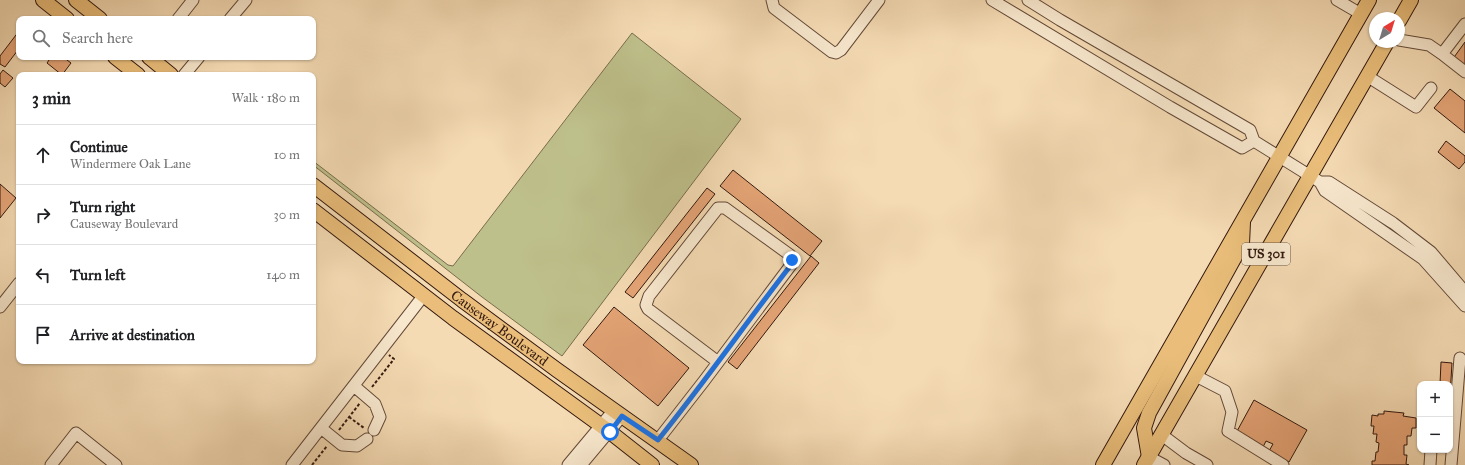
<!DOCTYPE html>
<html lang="en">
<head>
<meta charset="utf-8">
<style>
  :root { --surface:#fff; --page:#f6f6f6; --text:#202124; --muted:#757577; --line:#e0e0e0 }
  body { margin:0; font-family:"IM FELL Great Primer",serif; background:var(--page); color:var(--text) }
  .controls { position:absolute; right:12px; bottom:12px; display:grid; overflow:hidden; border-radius:8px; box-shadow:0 1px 3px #0004 }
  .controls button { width:36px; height:36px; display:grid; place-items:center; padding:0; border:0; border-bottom:1px solid var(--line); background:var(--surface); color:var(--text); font:20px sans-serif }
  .compass { position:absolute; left:1369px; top:12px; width:36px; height:36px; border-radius:50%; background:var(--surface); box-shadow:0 1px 3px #0004; rotate:38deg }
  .stop { position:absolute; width:12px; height:12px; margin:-9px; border:3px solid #1a73e8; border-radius:50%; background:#fff }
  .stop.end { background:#1a73e8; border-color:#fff; box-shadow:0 1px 4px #0008 }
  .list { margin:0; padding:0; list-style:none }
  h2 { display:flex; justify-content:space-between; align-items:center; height:52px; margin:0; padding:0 16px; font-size:17px }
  h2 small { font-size:13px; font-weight:400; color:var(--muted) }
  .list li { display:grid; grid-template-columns:26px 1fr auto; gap:12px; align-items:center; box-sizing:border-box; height:60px; padding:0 16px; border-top:1px solid var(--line) }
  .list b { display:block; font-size:15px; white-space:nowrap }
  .list p { margin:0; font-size:13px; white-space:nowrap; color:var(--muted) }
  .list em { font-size:13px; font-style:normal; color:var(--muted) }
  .icon { flex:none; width:22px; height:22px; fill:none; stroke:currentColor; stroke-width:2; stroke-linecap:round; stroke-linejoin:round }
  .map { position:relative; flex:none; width:1465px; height:465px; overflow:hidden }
  .search { position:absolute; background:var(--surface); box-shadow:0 1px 3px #0004; left:16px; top:16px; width:300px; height:44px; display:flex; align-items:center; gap:10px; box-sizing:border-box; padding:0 14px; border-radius:8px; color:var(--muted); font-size:15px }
  .panel { position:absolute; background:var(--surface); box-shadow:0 1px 3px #0004; left:16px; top:72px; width:300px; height:292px; border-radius:8px }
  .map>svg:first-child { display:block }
  .green { fill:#bec08b; stroke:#786c4d }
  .building { fill:#e5a476; stroke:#32180f }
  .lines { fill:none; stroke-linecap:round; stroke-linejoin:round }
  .minor-casing { stroke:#634938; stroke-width:13 }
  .major-casing { stroke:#32180f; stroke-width:16 }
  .path { stroke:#32180f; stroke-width:2; stroke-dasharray:3 2; stroke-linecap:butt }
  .minor { stroke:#f8e8ce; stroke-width:11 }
  .major { stroke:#eabe7a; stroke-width:14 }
  .route { stroke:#1a73e8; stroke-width:5 }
  .labels { text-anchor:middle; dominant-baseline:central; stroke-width:3.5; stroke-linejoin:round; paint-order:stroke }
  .shield { fill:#f8e8ce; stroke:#6d5648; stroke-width:1 }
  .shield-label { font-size:13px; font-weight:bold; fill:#32180f }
  .street-label { font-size:14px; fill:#32180f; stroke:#f8e8ce }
</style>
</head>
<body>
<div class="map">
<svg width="1465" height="465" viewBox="0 0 1465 465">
  <rect width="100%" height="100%" fill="#f5dbb4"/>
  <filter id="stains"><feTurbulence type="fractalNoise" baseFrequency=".005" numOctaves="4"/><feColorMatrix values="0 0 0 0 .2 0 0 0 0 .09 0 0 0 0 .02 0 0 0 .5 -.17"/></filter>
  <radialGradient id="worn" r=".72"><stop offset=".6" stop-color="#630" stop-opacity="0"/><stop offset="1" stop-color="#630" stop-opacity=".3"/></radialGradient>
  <path class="green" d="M632 33 741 119 562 356 482 297 313 165V161L448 265 453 266Z"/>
  <path class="building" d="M19 31V51L18 50 5 67 0 64V56Z
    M1465 42V70L1452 60Z
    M51 57H63L71 63 62 75 47 63Z
    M3 70 13 78 5 87 0 83V74Z
    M1450 89 1465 101V133L1434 108Z
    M1446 141 1465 156V162L1459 169 1438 152Z
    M733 170 822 241 810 256 720 186Z
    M0 184 16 198 0 218Z
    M707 188 715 194 633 298 625 292Z
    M811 256 819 263 737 369 728 362Z
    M614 307 689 368 658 406 583 345Z
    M1441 362 1452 363 1450 396V384H1440Z
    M1254 400 1307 430 1289 462 1269 451 1273 444 1266 441 1263 447 1236 433Z
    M1384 411 1404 413 1403 416 1416 418V428H1412L1411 436H1407V445H1404V455H1407L1406 464 1409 465H1372V461H1375L1376 452H1378L1379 443 1376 442 1377 434H1373L1374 426H1371L1372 415 1378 416V414H1384Z"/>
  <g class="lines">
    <defs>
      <path id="minor" d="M772 0 774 8 832 52 836 53 841 50 879 0
        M992 0 1170 107 1242 148 1254 141
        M1028 0 1060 20 1250 130 1254 141 1320 182H1329L1393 223 1431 252 1465 292
        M1337 0 1361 14
        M178 19 193 0
        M230 19 246 0
        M1399 40 1429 45 1442 54 1465 24
        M1442 54 1465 72
        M184 75 199 57
        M1367 76 1416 107 1431 88
        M1320 182 1325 191 1423 259 1465 306
        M0 307 19 283
        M1196 376 1225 391 1232 412 1228 431 1283 465
        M354 386 375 404 380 417 374 430
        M1450 405 1456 406 1451 465
        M1456 406 1460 358
        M321 428 342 445 357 446 367 439
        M1162 435 1186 453 1207 465
        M658 440 704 381 791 265 792 260 790 255 725 208H718L649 296 646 305 648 309 718 362
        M1149 457 1164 465
        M51 465 76 433 116 465
        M292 465 424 295
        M568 465 614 410
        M581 465 622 416
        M1430 465 1431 450"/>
      <g id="major">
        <path d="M43 0 67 19"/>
        <path d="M76 0 100 19"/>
        <path d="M1399 21 1411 0"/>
        <path d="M115 57 138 75"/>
        <path d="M149 57 171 75"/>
        <path id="s1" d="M313 185 462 300 557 370 691 465"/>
        <path d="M313 210 453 318 610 432 652 465"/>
        <path d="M1149 457 1144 428 1149 413 1242 244 1243 222"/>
        <path d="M1103 465 1369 0"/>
        <path d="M1144 465 1387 42"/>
      </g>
    </defs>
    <use href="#minor" class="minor-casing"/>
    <use href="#major" class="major-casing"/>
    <path class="path" d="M372 387 394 359 389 355
      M349 417 364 428
      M339 430 360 403
      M312 465 327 446"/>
    <use href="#minor" class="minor"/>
    <use href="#major" class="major"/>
  </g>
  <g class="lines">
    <path class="route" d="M610 432 622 416 658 440C704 383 746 323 791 265L792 260"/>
  </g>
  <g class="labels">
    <rect class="shield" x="1242" y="243" width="48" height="22" rx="3"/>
    <g class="shield-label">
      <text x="1266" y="254">US 301</text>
    </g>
    <g class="street-label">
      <text stroke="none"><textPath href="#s1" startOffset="235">Causeway Boulevard</textPath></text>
    </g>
  </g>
  <rect width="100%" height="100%" filter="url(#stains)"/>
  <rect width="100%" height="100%" fill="url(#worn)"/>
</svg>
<div class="controls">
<button>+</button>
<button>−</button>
</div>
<svg class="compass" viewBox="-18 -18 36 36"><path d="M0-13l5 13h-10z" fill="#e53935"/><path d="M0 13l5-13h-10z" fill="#757577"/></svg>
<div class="stop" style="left:610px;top:432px"></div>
<div class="stop end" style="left:792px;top:260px"></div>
<div class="search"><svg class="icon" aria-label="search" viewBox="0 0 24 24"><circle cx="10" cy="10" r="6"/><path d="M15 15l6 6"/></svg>Search here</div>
<section class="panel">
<h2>3 min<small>Walk · 180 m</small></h2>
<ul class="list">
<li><svg class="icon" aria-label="ahead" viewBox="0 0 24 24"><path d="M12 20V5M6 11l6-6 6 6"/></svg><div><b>Continue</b><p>Windermere Oak Lane</p></div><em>10 m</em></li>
<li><svg class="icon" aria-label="right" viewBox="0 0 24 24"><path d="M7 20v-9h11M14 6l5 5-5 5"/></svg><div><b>Turn right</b><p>Causeway Boulevard</p></div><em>30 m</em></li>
<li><svg class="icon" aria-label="left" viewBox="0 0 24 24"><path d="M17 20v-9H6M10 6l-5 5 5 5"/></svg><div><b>Turn left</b></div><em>140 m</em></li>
<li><svg class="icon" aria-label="arrive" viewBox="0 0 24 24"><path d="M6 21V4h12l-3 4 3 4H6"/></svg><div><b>Arrive at destination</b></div></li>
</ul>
</section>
</div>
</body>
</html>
